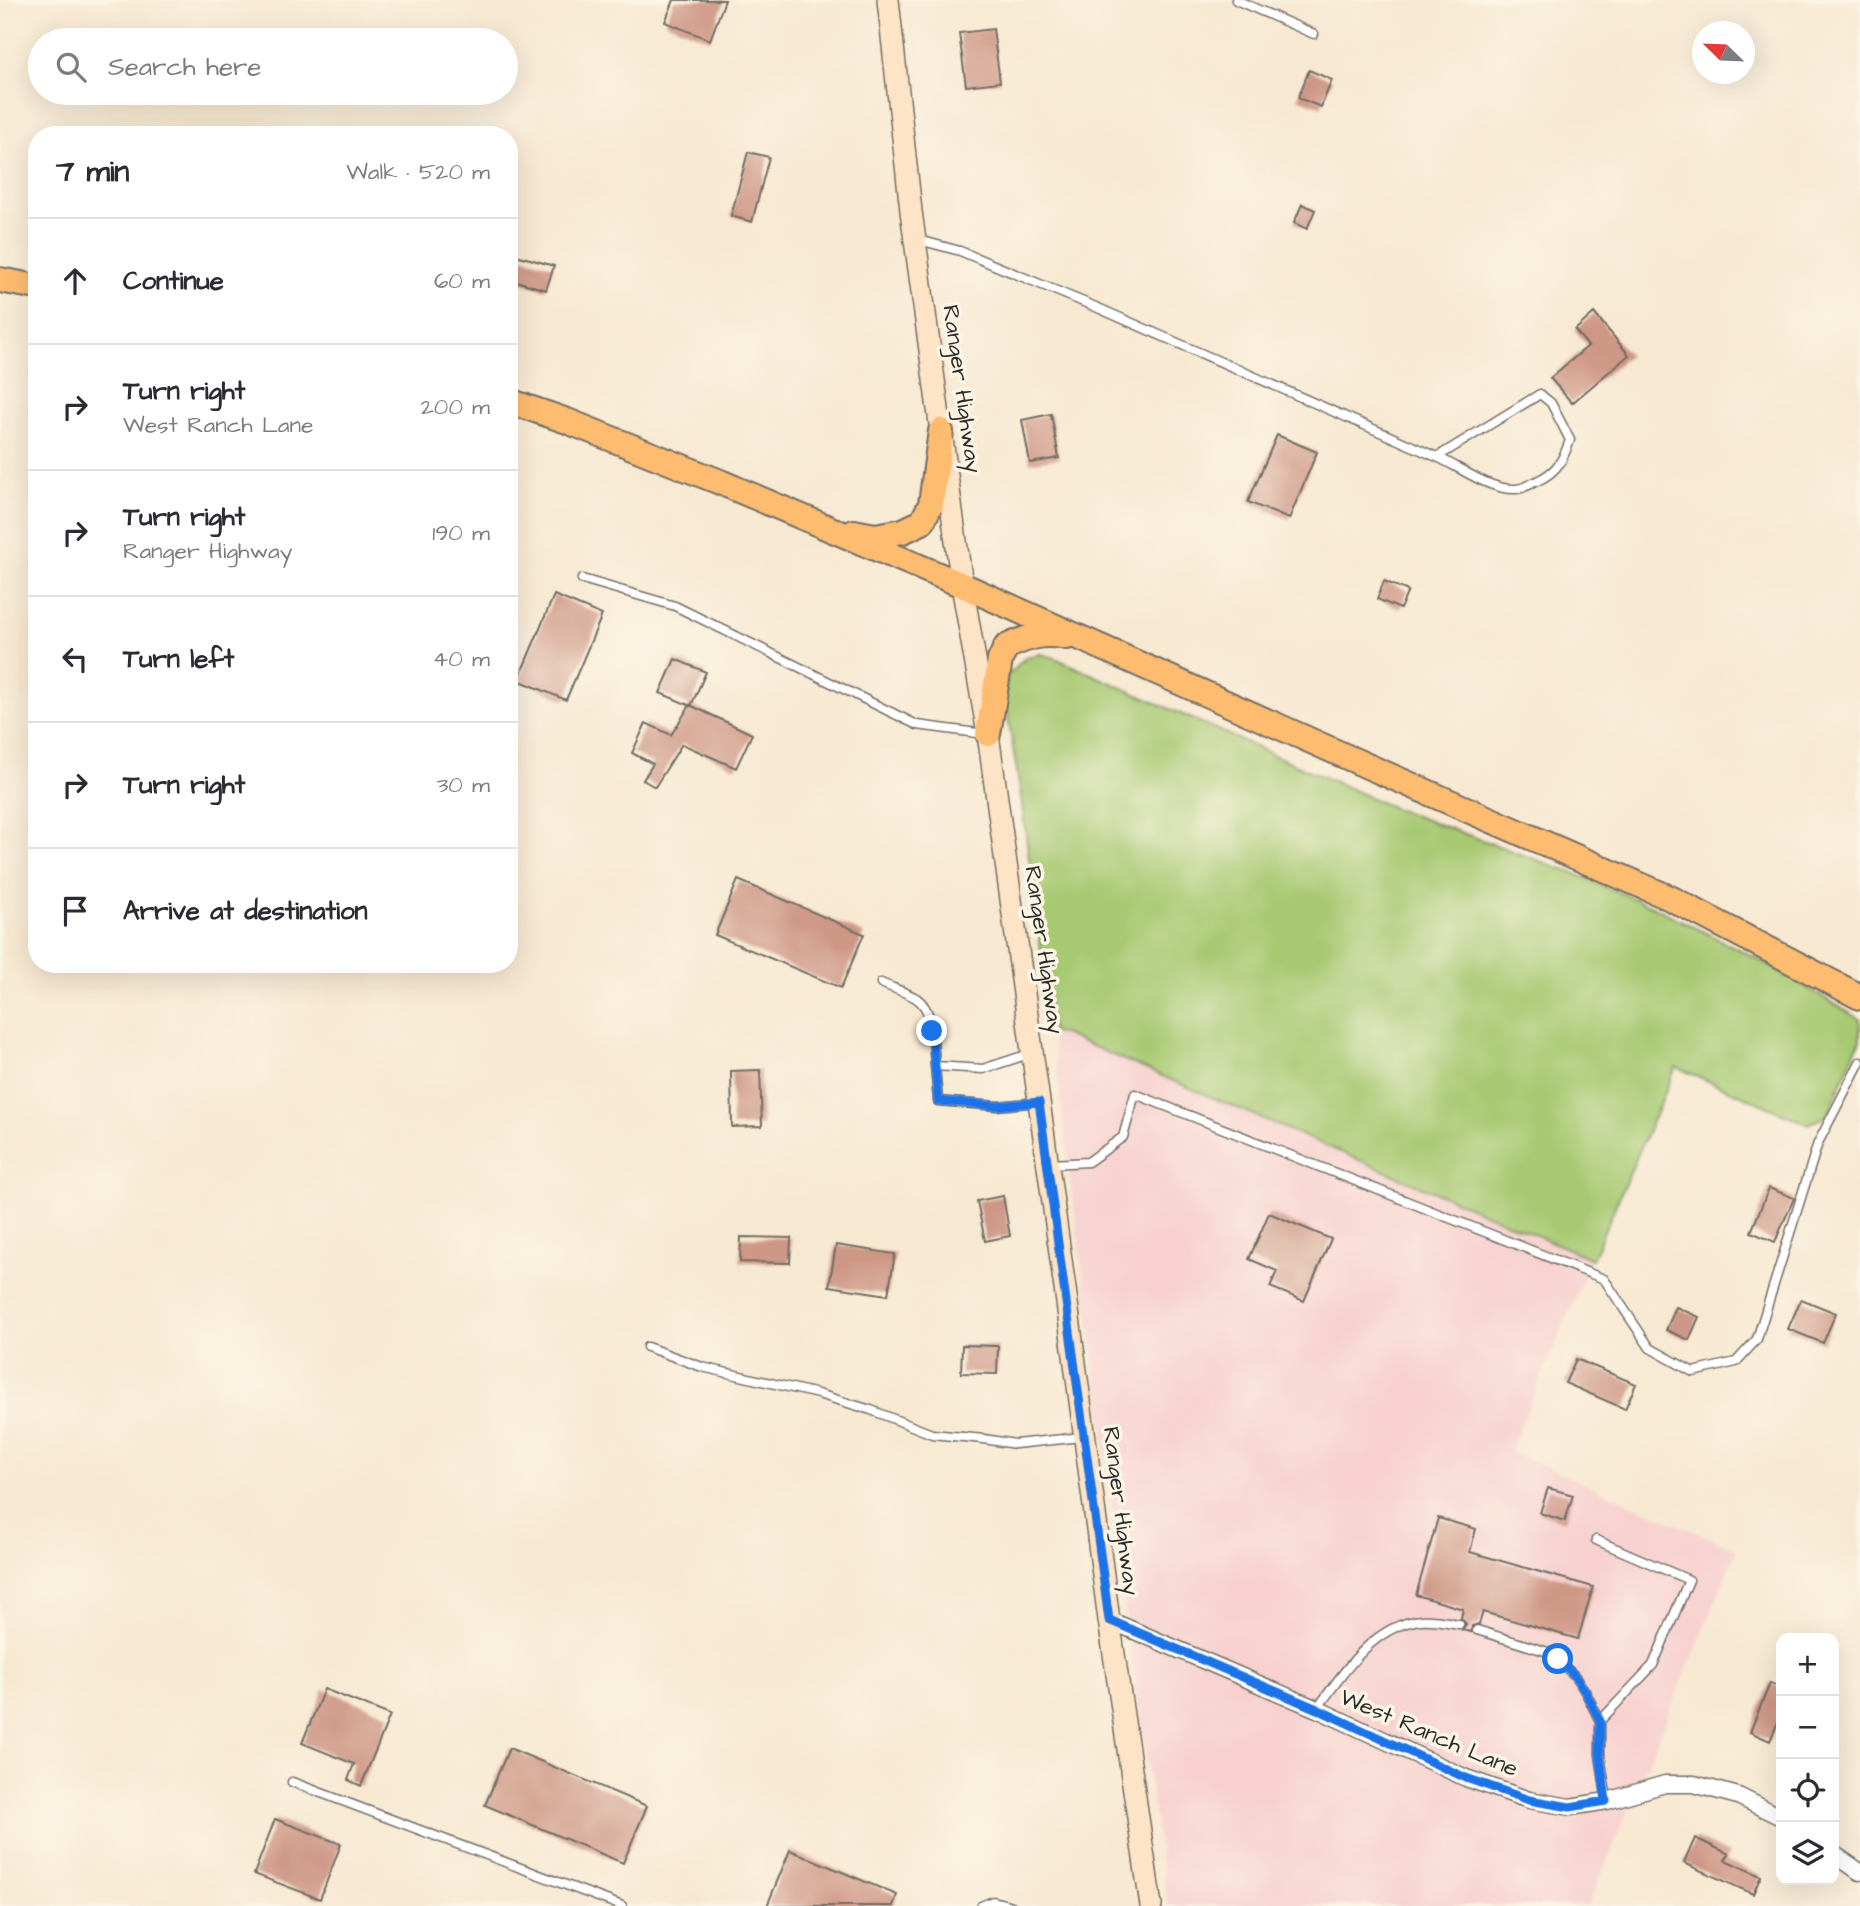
<!DOCTYPE html>
<html lang="en">
<head>
<meta charset="utf-8">
<style>
  :root { --surface:#fff; --page:#f2f2f3; --text:#2b2b33; --muted:#7c7c81; --line:#e1e1e2 }
  body { margin:0; font-family:"Architects Daughter",sans-serif; background:var(--page); color:var(--text) }
  .controls { position:absolute; right:21px; bottom:21px; display:grid; overflow:hidden; border-radius:14px; box-shadow:0 7px 28px #0002 }
  .controls button { width:63px; height:63px; display:grid; place-items:center; padding:0; border:0; border-bottom:2px solid var(--line); background:var(--surface); color:var(--text); font:35px sans-serif }
  .compass { position:absolute; left:1692px; top:21px; width:63px; height:63px; border-radius:50%; background:var(--surface); box-shadow:0 7px 28px #0002; rotate:293deg }
  .stop { position:absolute; width:21px; height:21px; margin:-16px; border:5px solid #1a73e8; border-radius:50%; background:#fff }
  .stop.end { background:#1a73e8; border-color:#fff; box-shadow:0 2px 7px #0008 }
  .list { margin:0; padding:0; list-style:none }
  h2 { display:flex; justify-content:space-between; align-items:center; height:91px; margin:0; padding:0 28px; font-size:30px }
  h2 small { font-size:23px; font-weight:400; color:var(--muted) }
  .list li { display:grid; grid-template-columns:46px 1fr auto; gap:21px; align-items:center; box-sizing:border-box; height:126px; padding:0 28px; border-top:2px solid var(--line) }
  .list b { display:block; font-size:26px; white-space:nowrap }
  .list p { margin:0; font-size:23px; white-space:nowrap; color:var(--muted) }
  .list em { font-size:23px; font-style:normal; color:var(--muted) }
  .icon { flex:none; width:38px; height:38px; fill:none; stroke:currentColor; stroke-width:2; stroke-linecap:round; stroke-linejoin:round }
  .map { position:relative; flex:none; width:1860px; height:1906px; overflow:hidden }
  .search { position:absolute; background:var(--surface); box-shadow:0 7px 28px #0002; left:28px; top:28px; width:490px; height:77px; display:flex; align-items:center; gap:18px; box-sizing:border-box; padding:0 24px; border-radius:38px; color:var(--muted); font-size:26px }
  .panel { position:absolute; background:var(--surface); box-shadow:0 7px 28px #0002; left:28px; top:126px; width:490px; height:847px; border-radius:28px }
  .map>svg:first-child { display:block }
  .built { fill:#f7d0cf }
  .green { fill:#a7c972; stroke:#697a4e; stroke-width:2 }
  .building { fill:#ce9685 }
  .lines { fill:none; stroke-linecap:round; stroke-linejoin:round }
  .service-casing { stroke:#726d65; stroke-width:11 }
  .minor-casing { stroke:#726d65; stroke-width:19 }
  .secondary-casing { stroke:#726d65; stroke-width:24 }
  .primary-casing { stroke:#726d65; stroke-width:28 }
  .service { stroke:#fff; stroke-width:8 }
  .minor { stroke:#fff; stroke-width:16 }
  .secondary { stroke:#fee4c6; stroke-width:21 }
  .primary { stroke:#fdbc70; stroke-width:24 }
  .route { stroke:#1a73e8; stroke-width:9 }
  .labels { text-anchor:middle; dominant-baseline:central; stroke-width:7; stroke-linejoin:round; paint-order:stroke }
  .street-label { font-size:23px; fill:#2b2b2b; stroke:#fcf5e5 }
</style>
</head>
<body>
<div class="map">
<svg width="1860" height="1906" viewBox="0 0 1860 1906">
  <rect width="100%" height="100%" fill="#fcf5e5"/>
  <filter id="ink" filterUnits="userSpaceOnUse"><feTurbulence type="fractalNoise" baseFrequency=".0143" numOctaves="2"/><feDisplacementMap in="SourceGraphic" scale="14" xChannelSelector="R" yChannelSelector="G"/><feConvolveMatrix kernelMatrix="1 2 1 2 8 2 1 2 1" color-interpolation-filters="sRGB"/></filter>
  <filter id="wash" filterUnits="userSpaceOnUse"><feTurbulence type="fractalNoise" baseFrequency=".00686" numOctaves="4" result="noise"/><feDisplacementMap in="SourceGraphic" scale="28" xChannelSelector="R" yChannelSelector="G"/><feGaussianBlur stdDeviation="1.57" result="paint"/><feColorMatrix in="noise" values="0 0 0 0 0 0 0 0 0 0 0 0 0 0 0 0 0 1.4 0 .05"/><feComposite in="paint" operator="in"/></filter>
  <g filter="url(#wash)">
    <rect width="100%" height="100%" fill="#f7e8d1"/>
    <path class="built" d="M1052 1033 1063 1034 1592 1259 1510 1451 1737 1550 1588 1906H1168L1135 1688Z"/>
    <path class="green" d="M1041 654 1055 658 1396 809 1573 873 1652 906 1756 958 1860 1019V1040L1831 1107 1825 1117 1808 1124 1676 1067 1592 1259 1063 1034 1052 1033 1020 789 1005 699 1007 676 1026 657Z"/>
    <g id="blocks">
      <path class="building" d="M674 0H725L710 40 665 22Z
        M993 29 1000 82 966 86 959 33Z
        M1309 70 1332 80 1321 107 1298 98Z
        M748 152 769 157 752 222 731 216Z
        M1302 204 1315 210 1307 229 1294 223Z
        M509 253 554 266 546 290 512 280 514 275 509 273Z
        M1594 313 1629 355 1572 403 1550 378 1588 346 1575 330Z
        M1051 414 1059 458 1030 463 1022 420Z
        M1277 435 1317 452 1289 519 1248 502Z
        M1384 581 1408 591 1400 609 1377 599Z
        M554 595 602 615 566 700 518 680Z
        M675 659 706 672 691 706 660 693Z
        M690 705 752 734 736 768 682 744 655 787 643 780 653 764 632 753 646 723 671 735Z
        M738 880 864 934 841 988 715 935Z
        M760 1070 762 1126 732 1127 731 1071Z
        M1769 1188 1794 1198 1775 1242 1751 1232Z
        M1003 1196 1010 1236 985 1241 977 1201Z
        M1269 1213 1331 1239 1304 1301 1270 1287 1277 1271 1249 1259Z
        M741 1237 791 1238 790 1263 740 1262Z
        M836 1245 895 1254 888 1295 829 1286Z
        M1801 1299 1836 1313 1823 1343 1788 1329Z
        M1676 1307 1699 1317 1689 1340 1666 1330Z
        M962 1345 998 1346 997 1374 961 1373Z
        M1576 1359 1636 1384 1625 1409 1565 1383Z
        M1548 1488 1573 1495 1565 1521 1540 1513Z
        M1438 1518 1476 1529 1470 1552 1593 1587 1578 1639 1483 1612 1479 1624 1472 1626 1471 1632 1462 1630 1466 1624 1461 1618 1463 1609 1416 1595Z
        M1770 1683 1781 1688V1724L1778 1722 1770 1741 1750 1732Z
        M324 1689 390 1715 361 1786 348 1780 354 1764 302 1743Z
        M509 1748 647 1806 623 1863 485 1805Z
        M275 1819 341 1844 320 1899 254 1874Z
        M1695 1838 1729 1854 1725 1860 1761 1876 1753 1894 1684 1863Z
        M790 1850 897 1895 893 1906H767Z"/>
    </g>
  </g>
  <g filter="url(#ink)">
    <use href="#blocks" fill-opacity="0" stroke="#726d65" stroke-width="2"/>
    <g class="lines">
      <defs>
        <path id="service" d="M1236 0 1314 34
          M919 240 960 251 1098 308 1437 457C1460 467 1490 491 1517 489 1524 488 1531 484 1537 481 1557 472 1563 460 1570 440L1551 403 1540 394 1437 457
          M582 579 675 606 917 725 985 734
          M881 983C892 988 906 992 916 998 935 1010 933 1046 935 1066L983 1069 1032 1053
          M935 1066 938 1101 997 1106 1039 1102
          M1051 1164 1088 1162 1123 1137 1135 1094 1604 1279 1650 1348 1693 1372 1736 1362 1757 1339 1818 1143 1860 1062
          M647 1347 702 1367 818 1394 871 1410 932 1434 984 1439 1015 1444 1082 1437
          M1596 1540 1689 1580 1653 1665 1600 1721
          M1477 1630 1548 1652 1574 1675 1585 1691 1600 1721V1755L1607 1801
          M1317 1709C1343 1673 1373 1625 1421 1620 1434 1619 1447 1622 1459 1624
          M292 1782 622 1906
          M981 1906 993 1901 1012 1906"/>
        <path id="minor" d="M1109 1620 1317 1709 1466 1778 1529 1800 1570 1807 1607 1801 1665 1784H1694L1738 1796 1781 1817
          M1834 1854 1860 1872"/>
        <path id="secondary" d="M888 0 911 211 962 585 988 734 1067 1303 1109 1620 1151 1906"/>
        <path id="primary" d="M0 280 37 287
          M509 401 567 421 720 482 962 585 1365 765 1670 898 1860 997
          M854 532 875 536 903 531 922 522 931 504 941 431
          M988 734 1000 660 1006 647C1028 637 1043 632 1067 637"/>
      </defs>
      <use href="#service" class="service-casing"/>
      <use href="#minor" class="minor-casing"/>
      <use href="#secondary" class="secondary-casing"/>
      <use href="#primary" class="primary-casing"/>
      <use href="#service" class="service"/>
      <use href="#minor" class="minor"/>
      <use href="#secondary" class="secondary"/>
      <use href="#primary" class="primary"/>
    </g>
  </g>
  <g class="lines" filter="url(#ink)">
    <path class="route" d="M932 1031 938 1101 997 1106 1039 1102 1109 1620 1317 1709 1466 1778 1529 1800 1570 1807 1606 1801 1600 1755V1721L1585 1691 1574 1675 1558 1659"/>
  </g>
  <g class="labels">
    <g class="street-label">
      <text transform="translate(962 389) rotate(82)">Ranger Highway</text>
      <text transform="translate(1044 950) rotate(82)">Ranger Highway</text>
      <text transform="translate(1121 1511) rotate(83)">Ranger Highway</text>
      <text transform="translate(1429 1733) rotate(23)">West Ranch Lane</text>
    </g>
  </g>
</svg>
<div class="controls">
<button>+</button>
<button>−</button>
<button><svg class="icon" aria-label="locate" viewBox="0 0 24 24"><circle cx="12" cy="12" r="6"/><path d="M12 2v4M12 18v4M2 12h4M18 12h4"/></svg></button>
<button><svg class="icon" aria-label="layers" viewBox="0 0 24 24"><path d="M12 4l9 5-9 5-9-5zM3 14l9 5 9-5"/></svg></button>
</div>
<svg class="compass" viewBox="-18 -18 36 36"><path d="M0-13l5 13h-10z" fill="#e53935"/><path d="M0 13l5-13h-10z" fill="#7c7c81"/></svg>
<div class="stop" style="left:1558px;top:1659px"></div>
<div class="stop end" style="left:932px;top:1031px"></div>
<div class="search"><svg class="icon" aria-label="search" viewBox="0 0 24 24"><circle cx="10" cy="10" r="6"/><path d="M15 15l6 6"/></svg>Search here</div>
<section class="panel">
<h2>7 min<small>Walk · 520 m</small></h2>
<ul class="list">
<li><svg class="icon" aria-label="ahead" viewBox="0 0 24 24"><path d="M12 20V5M6 11l6-6 6 6"/></svg><div><b>Continue</b></div><em>60 m</em></li>
<li><svg class="icon" aria-label="right" viewBox="0 0 24 24"><path d="M7 20v-9h11M14 6l5 5-5 5"/></svg><div><b>Turn right</b><p>West Ranch Lane</p></div><em>200 m</em></li>
<li><svg class="icon" aria-label="right" viewBox="0 0 24 24"><path d="M7 20v-9h11M14 6l5 5-5 5"/></svg><div><b>Turn right</b><p>Ranger Highway</p></div><em>190 m</em></li>
<li><svg class="icon" aria-label="left" viewBox="0 0 24 24"><path d="M17 20v-9H6M10 6l-5 5 5 5"/></svg><div><b>Turn left</b></div><em>40 m</em></li>
<li><svg class="icon" aria-label="right" viewBox="0 0 24 24"><path d="M7 20v-9h11M14 6l5 5-5 5"/></svg><div><b>Turn right</b></div><em>30 m</em></li>
<li><svg class="icon" aria-label="arrive" viewBox="0 0 24 24"><path d="M6 21V4h12l-3 4 3 4H6"/></svg><div><b>Arrive at destination</b></div></li>
</ul>
</section>
</div>
</body>
</html>
